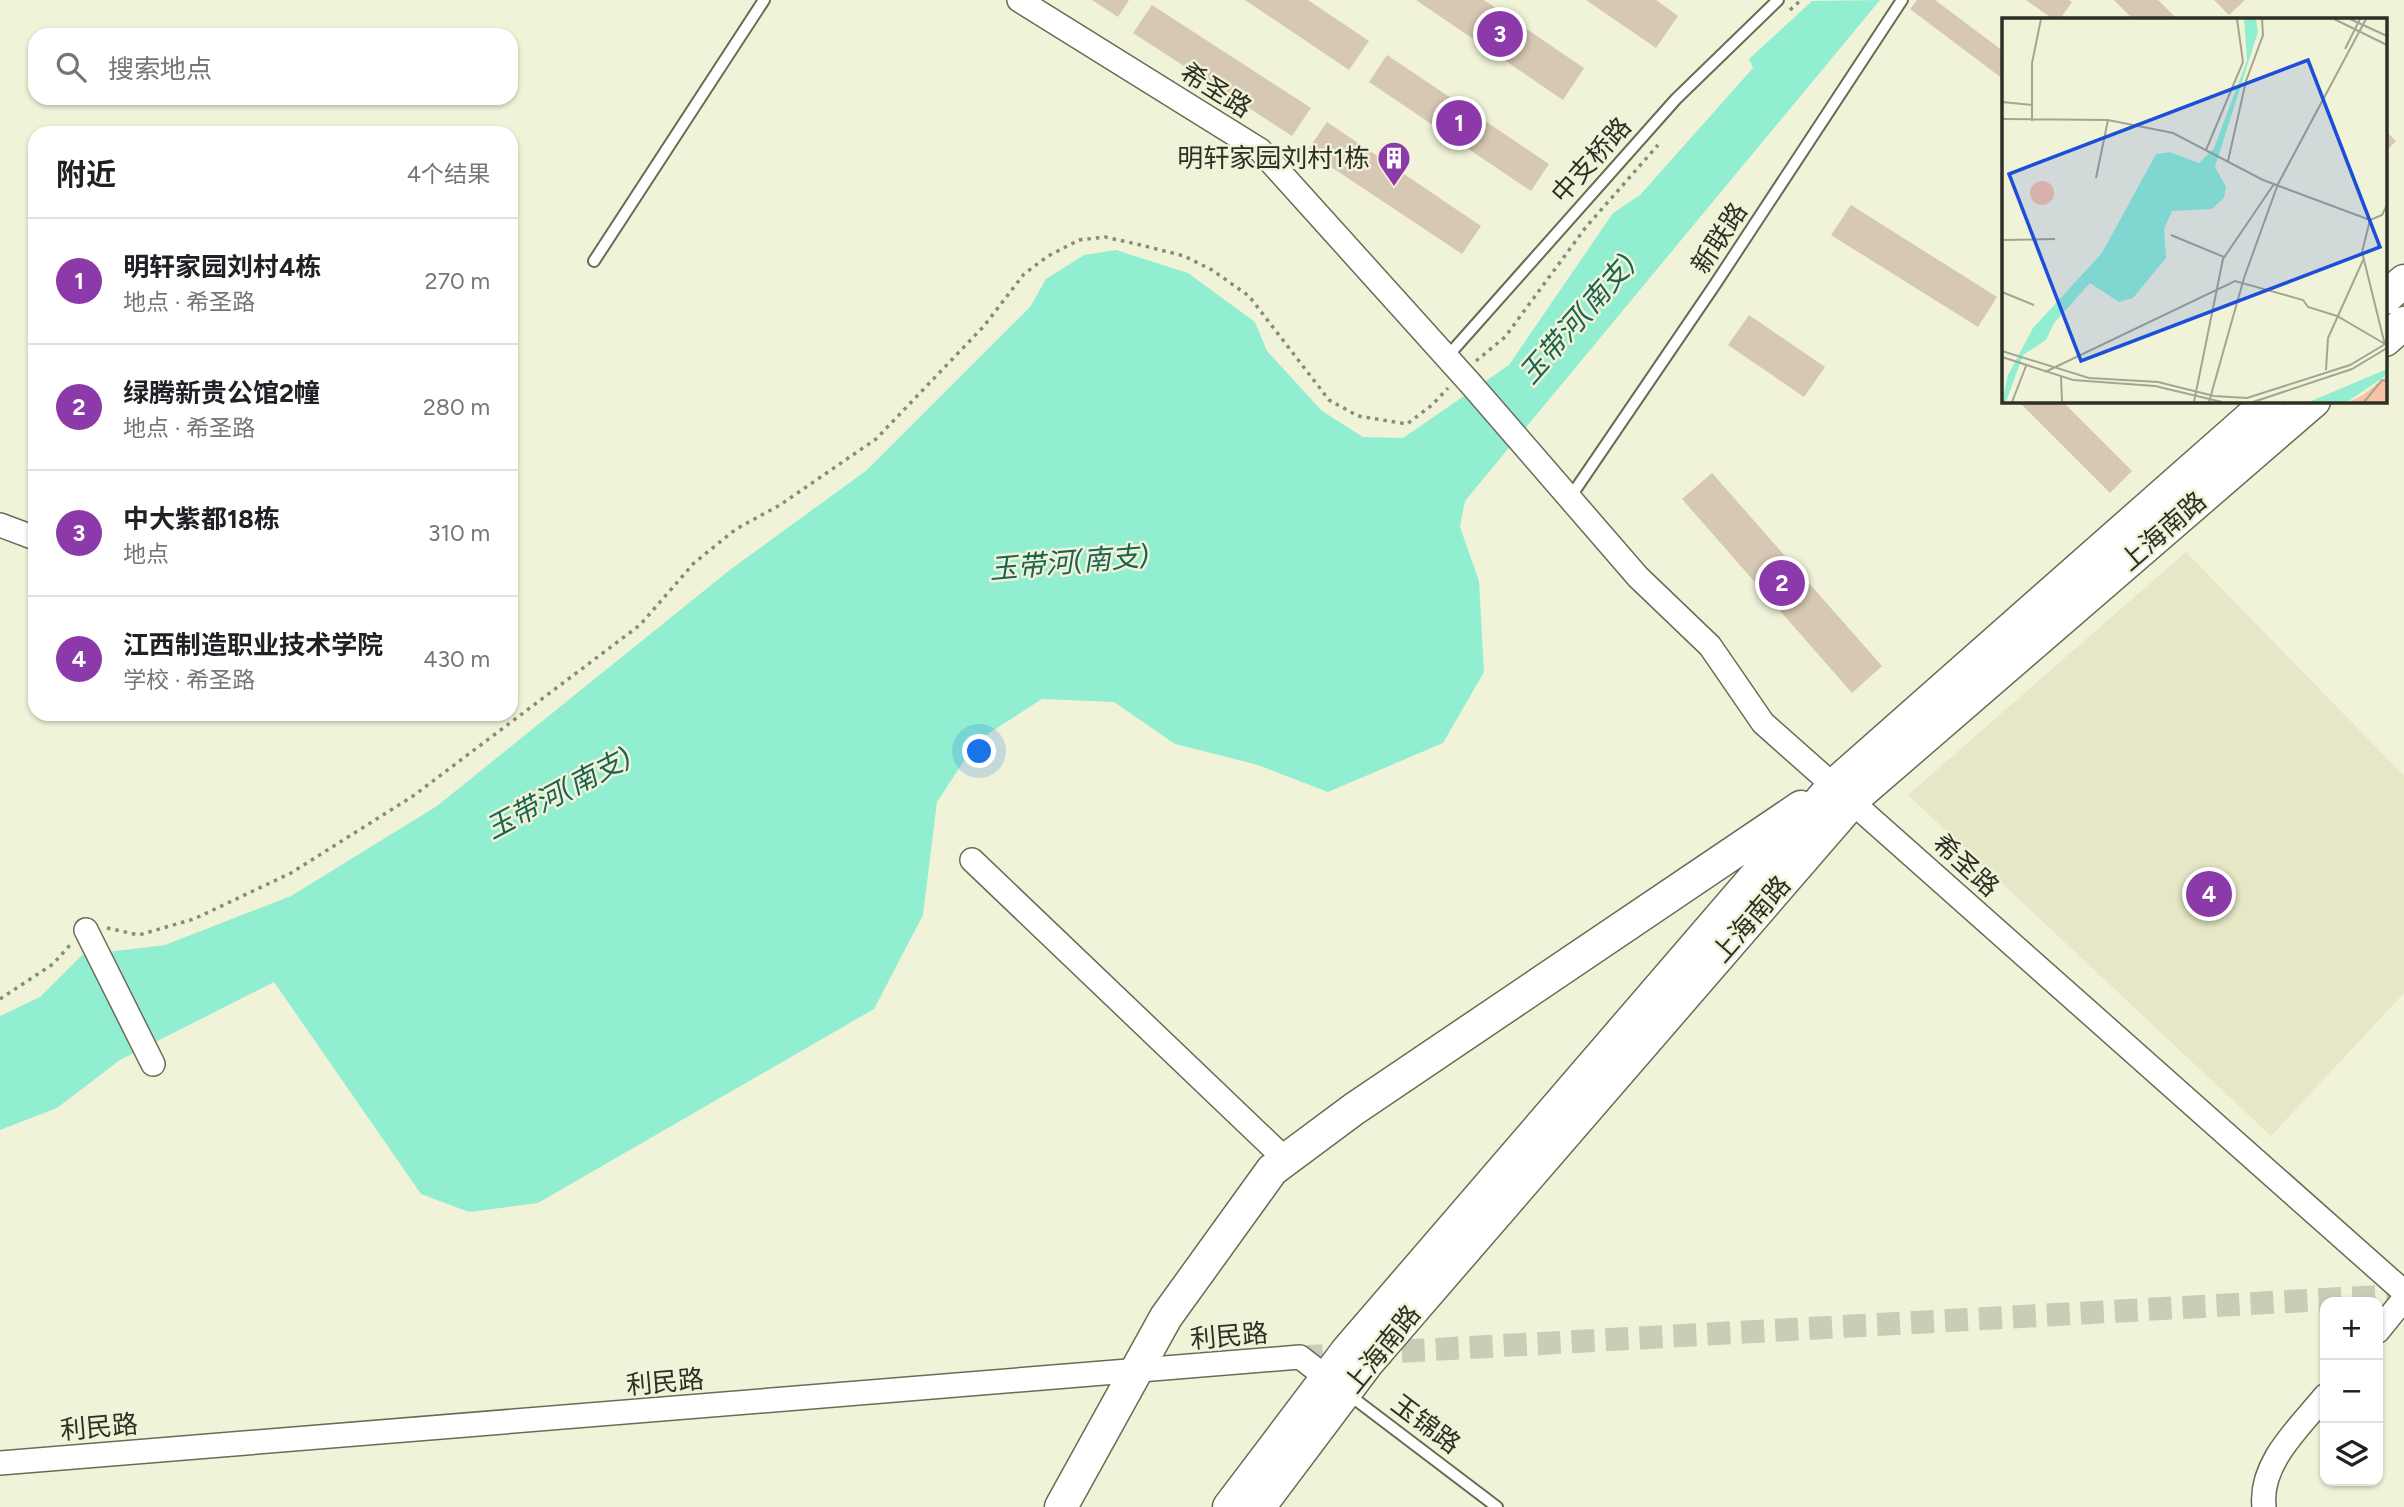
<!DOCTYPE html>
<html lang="zh">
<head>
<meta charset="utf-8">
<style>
  :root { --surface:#fff; --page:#f2f2f2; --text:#202124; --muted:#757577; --line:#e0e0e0; --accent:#8c3aa9 }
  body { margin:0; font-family:Figtree,"Noto Sans SC",sans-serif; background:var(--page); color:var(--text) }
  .controls { position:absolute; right:21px; bottom:21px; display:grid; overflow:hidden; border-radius:14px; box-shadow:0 2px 5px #0004 }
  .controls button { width:63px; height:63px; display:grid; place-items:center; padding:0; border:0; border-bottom:2px solid var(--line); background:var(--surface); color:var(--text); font:35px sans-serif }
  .you { position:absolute; left:980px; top:752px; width:24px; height:24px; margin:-18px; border:5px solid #fff; border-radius:50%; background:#1a73e8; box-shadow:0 0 0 10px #1a73e833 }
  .badge { display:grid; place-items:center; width:46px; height:46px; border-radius:50%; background:var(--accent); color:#fff; font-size:23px; font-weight:700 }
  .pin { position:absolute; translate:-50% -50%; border:4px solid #fff; box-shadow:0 2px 7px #0006 }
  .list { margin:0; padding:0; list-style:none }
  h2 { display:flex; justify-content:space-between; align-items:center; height:91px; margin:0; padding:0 28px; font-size:30px }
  h2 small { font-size:23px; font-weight:400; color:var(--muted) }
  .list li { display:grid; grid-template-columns:46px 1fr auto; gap:21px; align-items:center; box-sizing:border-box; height:126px; padding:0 28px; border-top:2px solid var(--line) }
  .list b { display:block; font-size:26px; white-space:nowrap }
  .list p { margin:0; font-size:23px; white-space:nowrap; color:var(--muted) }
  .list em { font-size:23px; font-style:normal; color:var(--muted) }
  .icon { flex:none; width:38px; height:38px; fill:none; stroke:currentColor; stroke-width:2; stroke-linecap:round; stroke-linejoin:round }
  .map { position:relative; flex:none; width:2404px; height:1507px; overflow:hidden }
  .search { position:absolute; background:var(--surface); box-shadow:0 2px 5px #0004; left:28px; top:28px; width:490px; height:77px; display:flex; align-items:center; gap:18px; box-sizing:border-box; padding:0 24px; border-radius:21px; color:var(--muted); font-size:26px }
  .panel { position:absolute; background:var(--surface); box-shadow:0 2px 5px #0004; left:28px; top:126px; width:490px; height:595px; border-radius:21px }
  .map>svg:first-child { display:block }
  .built { fill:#e5e7c6 }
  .water { fill:#92eed1 }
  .building { fill:#d6c8b2 }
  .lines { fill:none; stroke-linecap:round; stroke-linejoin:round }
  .street-tunnel { stroke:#caccb5; stroke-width:23; stroke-dasharray:23 11; stroke-linecap:butt }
  .lane-casing { stroke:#6a6b55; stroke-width:14 }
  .street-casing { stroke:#6a6b55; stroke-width:26 }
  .secondary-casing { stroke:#6a6b55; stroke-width:35 }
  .path { stroke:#8a8c7a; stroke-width:3.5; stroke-dasharray:3.5 5; stroke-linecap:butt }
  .lane { stroke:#fff; stroke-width:10 }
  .street { stroke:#fff; stroke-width:23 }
  .secondary { stroke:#fff; stroke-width:32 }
  .labels { text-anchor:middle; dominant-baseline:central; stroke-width:5; stroke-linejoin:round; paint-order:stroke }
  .street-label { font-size:26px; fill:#2e2f25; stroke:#f1f3d9 }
  .poi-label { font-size:26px; fill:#2e2f25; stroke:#f1f3d9; text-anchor:end }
  .water-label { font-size:28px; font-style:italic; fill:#1b6351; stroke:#f1f3d9 }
  .inset-road { fill:none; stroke:#a3a591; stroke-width:2 }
  .view { fill:#1d4ed8; fill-opacity:0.15; stroke:#1d4ed8; stroke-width:3.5 }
  .inset-edge { fill:none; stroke:#2e2f25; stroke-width:3.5 }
</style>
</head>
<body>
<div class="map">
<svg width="2404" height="1507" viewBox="0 0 2404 1507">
  <rect width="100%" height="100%" fill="#f1f3d9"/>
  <path class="built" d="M2186 552 2404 776V993L2271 1136 1908 795Z"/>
  <path class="water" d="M1880 0 1465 501 1460 527 1479 581 1484 672 1443 743 1328 792 1258 765 1175 744 1114 702 1042 699 977 741 937 802 923 915 874 1009 538 1203 469 1212 421 1194 274 982 120 1060 57 1108 0 1130V1016L40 997 82 955 165 945 291 896 437 806 731 569 867 470 1030 307 1046 279 1084 255 1116 250 1188 273 1255 322 1267 351 1322 411 1363 437 1403 438 1509 365 1613 213 1640 195 1753 68 1749 59 1812 1Z"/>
  <path class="building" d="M1092 0H1129L1118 17Z
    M1245 0H1308L1369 41 1349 70Z
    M1416 0H1484L1584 68 1563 100Z
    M1586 0H1656L1678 16 1656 48Z
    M1917 0H1935L2003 51V79L1910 9Z
    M2026 0H2069L2072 2 2060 19H2053Z
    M2114 0H2158L2177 19H2133Z
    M2214 0H2245L2229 15Z
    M1152 5 1311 108 1292 136 1133 33Z
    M1387 55 1549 164 1531 191 1369 82Z
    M1327 122 1481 226 1462 254 1307 151Z
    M2385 130 2396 141 2385 152Z
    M1851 205 1997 297 1978 327 1831 235Z
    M1749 315 1825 367 1804 397 1728 345Z
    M2018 401H2062L2132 471 2110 493Z
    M1712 473 1882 666 1852 693 1682 499Z"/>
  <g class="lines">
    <path class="street-tunnel" d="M1300 1357 2404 1295"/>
    <defs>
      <path id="lane" d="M594 261 764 0
        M1446 358 1676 99 1778 0
        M1569 499 1714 286 1902 0
        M1348 1394 1497 1507"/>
      <path id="street" d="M1019 0 1260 150 1470 383 1638 577 1710 646 1763 723 2404 1292
        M0 525 35 538
        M972 860 1286 1160
        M86 930 153 1064
        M2378 1331 2404 1299
        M0 1463 1300 1357 1327 1378
        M2264 1507C2259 1463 2300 1427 2325 1396"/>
      <path id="secondary" d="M2385 298 2404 281
        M2385 340 2404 323
        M1061 1507 1166 1317 1272 1170 1354 1109 1801 807
        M1229 1507 1347 1351 1834 785 2269 401
        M1259 1507 1368 1362 1858 795 2314 401"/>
    </defs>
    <use href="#lane" class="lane-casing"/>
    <use href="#street" class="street-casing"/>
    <use href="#secondary" class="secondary-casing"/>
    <path class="path" d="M1790 10 1801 0
      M1476 361 1505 337 1586 227 1658 145
      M107 928 139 935 194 919 291 873 413 796 640 625 694 563 736 529 780 505 876 439 984 326 1024 274 1048 256 1079 240 1105 237 1141 245 1184 256 1212 270 1249 296 1329 400 1358 416 1407 424 1432 405 1448 388
      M0 999 53 964 70 945"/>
    <use href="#lane" class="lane"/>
    <use href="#street" class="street"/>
    <use href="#secondary" class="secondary"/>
  </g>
  <defs>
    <symbol id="building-pin" viewBox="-11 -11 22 30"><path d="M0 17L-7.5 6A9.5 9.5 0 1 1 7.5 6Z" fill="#8c3aa9" stroke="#f1f3d9"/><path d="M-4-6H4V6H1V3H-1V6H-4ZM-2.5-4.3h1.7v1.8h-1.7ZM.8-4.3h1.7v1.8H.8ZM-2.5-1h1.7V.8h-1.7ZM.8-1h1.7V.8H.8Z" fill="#fff"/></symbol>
  </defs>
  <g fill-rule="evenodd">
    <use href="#building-pin" x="1375" y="139" width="38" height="52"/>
  </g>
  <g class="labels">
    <g class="street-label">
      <text transform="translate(1216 90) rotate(32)">希圣路</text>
      <text transform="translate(1591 160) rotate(-48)">中支桥路</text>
      <text transform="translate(1719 238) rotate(-57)">新联路</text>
      <text transform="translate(2163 531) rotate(-41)">上海南路</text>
      <text transform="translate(1966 865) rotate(42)">希圣路</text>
      <text transform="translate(1751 919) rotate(-49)">上海南路</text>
      <text transform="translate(1229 1336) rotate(-5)">利民路</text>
      <text transform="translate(1382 1349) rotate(-51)">上海南路</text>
      <text transform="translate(665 1382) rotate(-5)">利民路</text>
      <text transform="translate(1426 1424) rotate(37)">玉锦路</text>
      <text transform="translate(99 1427) rotate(-5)">利民路</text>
    </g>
    <g class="poi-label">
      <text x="1370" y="158">明轩家园刘村1栋</text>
    </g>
    <g class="water-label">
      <text transform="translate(1577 319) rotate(-49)">玉带河(南支)</text>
      <text transform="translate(1069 562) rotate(-5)">玉带河(南支)</text>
      <text transform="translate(558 793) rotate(-28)">玉带河(南支)</text>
    </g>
  </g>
  <g transform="translate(2002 18)">
    <rect width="385" height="385" fill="#f1f3d9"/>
    <path d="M28 175a12 12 0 1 1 24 0a12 12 0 1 1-24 0ZM385 358V384H347L362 376Z" fill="#f9c2a5"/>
    <path d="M242 1H254L256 14 213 149 224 169 222 180 210 191 170 193 162 211 164 240 131 280 117 284 88 265 52 305 44 322 21 337 4 384H0L6 357 31 310 100 235 154 136 168 134 197 145 212 130 245 42ZM385 351V357L345 384H307Z" fill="#92eed1"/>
    <path class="inset-road" d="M332 1 385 27M348 1 385 18M343 31 358 1M0 84 30 87M0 101 106 102 171 115 261 162 368 202M30 103V45L39 1M204 132 241 44 235 1M226 143 244 63 261 17 260 1M94 160 106 102M368 202 360 234 383 327M368 202 380 197 385 187M169 217 222 239M0 222 53 221M0 274 32 287M0 333 87 360 156 364 212 378 245 380 348 347 385 325M0 339 71 362 153 368 220 384M324 352 326 320 362 240M43 354 233 263 301 282 306 289 335 298 383 326M59 359 60 384M10 384 24 348M192 384 221 241 272 166M207 384 242 260 276 166 364 1M251 384 350 351 385 330M362 384 380 362 385 363"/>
    <path class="view" d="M306 42 378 229 79 343 7 156Z"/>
    <rect width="385" height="385" class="inset-edge"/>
  </g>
</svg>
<div class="controls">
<button>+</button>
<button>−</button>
<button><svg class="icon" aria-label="layers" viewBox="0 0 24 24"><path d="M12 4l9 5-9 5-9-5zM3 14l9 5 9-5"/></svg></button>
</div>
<div class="you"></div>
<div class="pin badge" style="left:1459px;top:123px">1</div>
<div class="pin badge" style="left:1782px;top:583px">2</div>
<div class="pin badge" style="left:1500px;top:34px">3</div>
<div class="pin badge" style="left:2209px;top:894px">4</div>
<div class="search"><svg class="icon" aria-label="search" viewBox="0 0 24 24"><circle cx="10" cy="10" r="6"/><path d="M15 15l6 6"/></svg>搜索地点</div>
<section class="panel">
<h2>附近<small>4个结果</small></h2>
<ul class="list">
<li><span class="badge">1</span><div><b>明轩家园刘村4栋</b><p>地点 · 希圣路</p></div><em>270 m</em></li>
<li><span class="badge">2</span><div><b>绿腾新贵公馆2幢</b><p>地点 · 希圣路</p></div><em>280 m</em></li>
<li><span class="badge">3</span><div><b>中大紫都18栋</b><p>地点</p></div><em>310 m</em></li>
<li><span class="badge">4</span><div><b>江西制造职业技术学院</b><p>学校 · 希圣路</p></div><em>430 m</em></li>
</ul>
</section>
</div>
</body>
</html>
